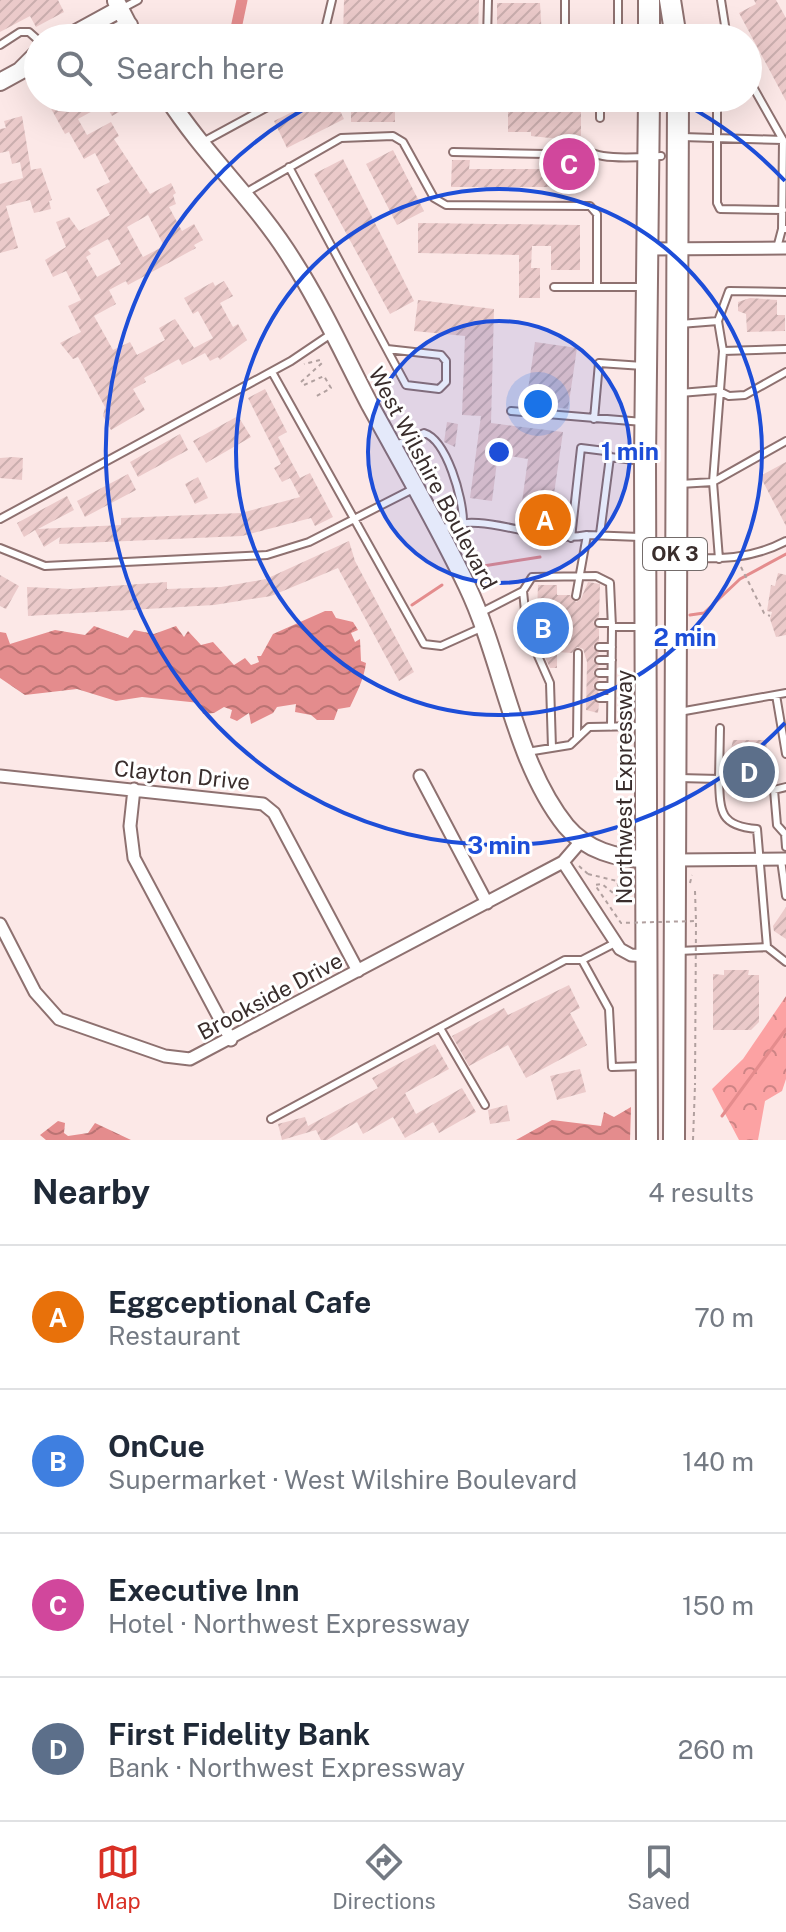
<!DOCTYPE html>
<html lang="en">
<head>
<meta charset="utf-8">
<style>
  :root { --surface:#fff; --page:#f2f2f3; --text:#1f2937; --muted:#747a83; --line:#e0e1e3; --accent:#d93025 }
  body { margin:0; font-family:"Public Sans",sans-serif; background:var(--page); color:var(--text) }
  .you { position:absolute; left:538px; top:404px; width:28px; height:28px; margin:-20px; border:6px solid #fff; border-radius:50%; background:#1a73e8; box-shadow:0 0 0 12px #1a73e833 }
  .badge { display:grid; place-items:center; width:52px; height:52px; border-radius:50%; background:var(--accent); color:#fff; font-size:26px; font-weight:700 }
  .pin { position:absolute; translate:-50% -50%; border:4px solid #fff; box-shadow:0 2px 8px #0006 }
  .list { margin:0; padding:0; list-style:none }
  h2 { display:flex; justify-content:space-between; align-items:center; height:104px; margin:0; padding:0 32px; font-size:34px }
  h2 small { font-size:26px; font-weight:400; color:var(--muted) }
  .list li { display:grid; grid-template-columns:52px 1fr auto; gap:24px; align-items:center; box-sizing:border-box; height:144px; padding:0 32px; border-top:2px solid var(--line) }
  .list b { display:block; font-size:30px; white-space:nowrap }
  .list p { margin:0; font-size:26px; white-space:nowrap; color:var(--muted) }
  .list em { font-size:26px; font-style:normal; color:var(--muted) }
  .icon { flex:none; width:44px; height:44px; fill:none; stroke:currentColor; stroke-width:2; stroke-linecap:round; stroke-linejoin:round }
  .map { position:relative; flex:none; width:786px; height:1140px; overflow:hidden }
  .search { position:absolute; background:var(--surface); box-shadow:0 8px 32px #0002; left:24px; right:24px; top:24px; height:88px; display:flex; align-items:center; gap:20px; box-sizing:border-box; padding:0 28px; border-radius:44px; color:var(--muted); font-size:30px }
  .sheet { height:680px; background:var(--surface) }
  nav { display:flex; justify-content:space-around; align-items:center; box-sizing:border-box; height:112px; border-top:2px solid var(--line); background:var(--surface); font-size:22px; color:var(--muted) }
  nav a { display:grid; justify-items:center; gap:4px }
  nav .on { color:var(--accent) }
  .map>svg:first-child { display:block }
  .forest { fill:url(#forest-crowns) }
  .water { fill:url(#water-waves) }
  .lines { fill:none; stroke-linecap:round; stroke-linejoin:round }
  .stream { stroke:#e48c8d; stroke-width:3 }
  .canal { stroke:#e48c8d; stroke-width:11 }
  .building { fill:url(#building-hatch); fill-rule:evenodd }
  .lane-casing { stroke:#8e7170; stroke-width:10 }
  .street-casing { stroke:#8e7170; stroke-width:15 }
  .secondary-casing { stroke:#8e7170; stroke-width:20 }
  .highway-casing { stroke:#8e7170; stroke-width:24 }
  .path { stroke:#b1a09f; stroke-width:2; stroke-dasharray:4 4; stroke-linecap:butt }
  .lane { stroke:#fff; stroke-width:6 }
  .street { stroke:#fff; stroke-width:11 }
  .secondary { stroke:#fff; stroke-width:16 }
  .highway { stroke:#fff; stroke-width:20 }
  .path-bridge { stroke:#b1a09f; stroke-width:2; stroke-dasharray:4 4; stroke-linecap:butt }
  .ring { fill:none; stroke:#1d4ed8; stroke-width:4 }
  .labels { text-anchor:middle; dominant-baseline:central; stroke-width:6; stroke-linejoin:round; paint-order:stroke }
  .shield { fill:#fff; stroke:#746c6b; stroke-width:2 }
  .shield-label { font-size:20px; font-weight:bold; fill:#392d2c }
  .street-label { font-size:22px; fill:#392d2c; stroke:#fff }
  .centre { fill:#1d4ed8; stroke:#fff; stroke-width:4 }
  .ring-label { font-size:24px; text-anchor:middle; font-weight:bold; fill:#1d4ed8; stroke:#fff; stroke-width:6; stroke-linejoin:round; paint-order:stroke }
</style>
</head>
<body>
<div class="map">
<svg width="786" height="1140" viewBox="0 0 786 1140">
  <defs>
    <pattern id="forest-crowns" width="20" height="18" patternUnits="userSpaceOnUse" patternTransform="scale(2)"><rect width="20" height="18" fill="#fca2a3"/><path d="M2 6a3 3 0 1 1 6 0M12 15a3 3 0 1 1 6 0" fill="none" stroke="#cd8485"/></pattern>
    <pattern id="water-waves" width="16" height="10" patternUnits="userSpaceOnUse" patternTransform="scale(2)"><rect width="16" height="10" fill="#e48c8d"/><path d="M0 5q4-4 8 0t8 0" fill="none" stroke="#ba7373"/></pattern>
    <pattern id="building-hatch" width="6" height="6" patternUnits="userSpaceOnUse" patternTransform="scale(2)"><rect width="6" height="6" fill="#ebcaca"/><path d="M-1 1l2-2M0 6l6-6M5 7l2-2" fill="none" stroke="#caaeae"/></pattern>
  </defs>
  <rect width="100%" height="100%" fill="#fce8e7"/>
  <path class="forest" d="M786 996V1079L782 1091 765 1101 758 1140H739L712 1089 743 1059Z"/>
  <path class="water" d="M325 611H332L336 618 353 622 358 630 351 633 355 642 360 639 361 661 366 663C364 679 357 692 350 707L338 709 334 720H317L311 715 295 712 296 704 277 707 273 713 251 724 249 713 237 721 230 718 232 710 224 707 214 713 203 714 200 703 142 697 116 701 77 689 25 695 0 678V632L6 633 10 644 55 630 85 635 94 626 128 638 134 630 154 634 176 626 184 637 188 631 201 645 213 642 234 665 245 658 251 665 259 662 257 656H261L273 634Z
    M631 1107 630 1140H516L552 1120 601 1126 604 1112 614 1117Z
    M58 1121 65 1123 64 1133 68 1136 88 1133 95 1123 131 1140H46L40 1135Z"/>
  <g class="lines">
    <path class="stream" d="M477 567 540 557
      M412 605 442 585
      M690 615 704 613 740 579 786 554
      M722 1116 786 1029"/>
    <path class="canal" d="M234 38 242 0"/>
  </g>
  <path class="building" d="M0 0H58L64 12 36 27 30 16 0 32Z
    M344 0H479L478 38H343Z
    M754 0H776L786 18V101L739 13 756 4Z
    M497 3H540L542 38 497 37Z
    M56 98H123L128 107 112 116 105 104 78 119 87 135 111 122 119 136 114 139 150 194 171 183 176 193 173 195 176 204 169 207 182 231 194 224 203 240 194 245 196 248 128 285 126 281 109 290 116 304 94 316 113 350 130 342 137 355 165 340 159 328 175 319 194 348 213 338 198 311 193 314 184 298 213 282 215 286 224 281 233 296 220 303 233 327 238 324 247 340 220 360 218 357 210 361 205 353 182 365 179 359 144 378 146 382 133 389 145 410 111 430 103 416 105 407 78 357 73 359 60 343 81 332 68 306 81 300 66 271 53 277 45 260 66 247 56 222 69 217 79 231 110 215 96 189 110 182 95 153 84 159 69 132 65 134 48 103ZM148 215 164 246 143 257 127 227ZM108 239 121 264 97 277 86 257 91 254 88 250Z
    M320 98H334L344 119 287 148 274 121Z
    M351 98H395V122H351Z
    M508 98H581V136L560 139 531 136V132H508Z
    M22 116 31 170 41 168 52 200 49 201 51 209 34 213 30 200 6 206 18 248 0 253V184L23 178 20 162 12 164 9 151 0 153V129L6 128 4 121Z
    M393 150 424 211 397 225 366 164Z
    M573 151 574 156H580L577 187H451L452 160H470L469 169H557V155L563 151Z
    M343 159 414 301 390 314 314 174Z
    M418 223 580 225V270H551V246H532L531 268H540V298H519V255L418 253Z
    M750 298 777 300V315H785V331L747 332 746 314 738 311V302Z
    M418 300 494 309 491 423 563 432 549 528 519 523 528 459 498 454 492 501 470 498 481 416 462 415 465 336 414 331Z
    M535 342 577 348 568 409 526 403Z
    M265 389 287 432 278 437 300 478 310 473 333 517 315 526 311 518 242 536 59 544 60 537 44 547 35 530 24 537 17 523 67 496 74 510 38 529 121 525V518L241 513 300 497 290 478 282 482 274 468 281 464 248 398Z
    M238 416 251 437 206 463 193 441Z
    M447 422 458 424 455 447 444 442Z
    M180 434 188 450 138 477 130 462Z
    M13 457 23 458 22 480 0 478V458Z
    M786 462V526L760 476Z
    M128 474 136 490 85 517 77 501Z
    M198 477 208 498 195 504 185 484Z
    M349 541 355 561 414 672 399 681 338 568 271 596 214 605 28 616 27 587 70 589 167 582V589L221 587 266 579Z
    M778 573 786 575V635L776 637 770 619 772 612 767 611 771 585 775 586Z
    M0 575 19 586 6 609 0 606Z
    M588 582 600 584 599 617 593 622 599 629V641L593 646 599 653 593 659 599 666 593 672 599 679 593 685 599 692 593 697 599 704 598 713 586 710 587 662 583 649 577 647 572 653 557 652V668H550L537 640 538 631 533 629 531 615V611H537L538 585H557V595H570L576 602 581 599Z
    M733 740H766L768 765H763V795H736V758L730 754Z
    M786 907V939L774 931 773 926Z
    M724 970H749L748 975H759V1022L751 1030H713V974L724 975Z
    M569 985 580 1008 570 1013 587 1045 526 1078 508 1045 469 1066 452 1036 504 1008 508 1015Z
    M435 1044 449 1069 405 1093 416 1114 462 1088 476 1112 439 1133 433 1122 405 1138 393 1117 363 1134 357 1122 327 1140H321L316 1130 282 1140 278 1124 305 1117 308 1126 378 1088 372 1078Z
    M580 1069 586 1092 557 1100 550 1076Z
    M507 1105 510 1121 490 1124 488 1110Z"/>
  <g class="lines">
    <defs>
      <path id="lane" d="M721 0 727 38
        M123 8 138 0
        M323 38 332 0
        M487 38 488 0
        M565 38V0
        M618 38V0
        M0 45 20 32H29L38 40
        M748 78 783 140 782 229
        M600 98V118
        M717 98V203L720 209 783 210
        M682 137 783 140
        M203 142 284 98
        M453 152 545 154C570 133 579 152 603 156 621 159 642 157 661 156
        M289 167 406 385 439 389 446 382V361L441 355 387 349
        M245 193 341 138 393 136 403 142 434 198 446 205 590 206 597 214V287
        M777 248 782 229H786
        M554 287H643
        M680 324 718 321
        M723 351 786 349
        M272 372 424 644 441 646 481 628
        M680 393 717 390 729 396 745 395 786 372
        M511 411 643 422
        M594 419 599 363 643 366
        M396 445 424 433C447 440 463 499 463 521
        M680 484 713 482 786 441
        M0 519 291 361 331 334
        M442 529C482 509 541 545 587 535
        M600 534 610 457 642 461
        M571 538 581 448 605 451 610 457
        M0 548 45 566 267 555 309 542 415 488
        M679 558C718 559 750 560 786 541
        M719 559 713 482 723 351 718 321 729 291 786 292
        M523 591 527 631 550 683 552 748
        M576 596 587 535 640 537
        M482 612 523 591 532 577 596 576 610 583 612 627
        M599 623H612
        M599 647H612
        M599 660H612
        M599 673H611
        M599 686H611
        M776 695 786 754
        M599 698H611
        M679 712 786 693
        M611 727 612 627H640
        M577 738 578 653
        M527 752 570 745 589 727 644 726
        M679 778 719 779 720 728
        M719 779C720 812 720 826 757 829L767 947 786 962
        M786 787 774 790 777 825 785 834 786 847
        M781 860 786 896
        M615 943 582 960 609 1009 612 1067 644 1066
        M678 951 767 947
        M440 1028 485 1105
        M271 1119 565 960H582"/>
      <path id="street" d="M648 249 786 248
        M0 776 263 804 274 813 358 971
        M420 776 487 903
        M134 789 130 826 134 858 231 1040
        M675 860 786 859
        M563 862 620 949 631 955 648 956
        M0 924 35 992 59 1019 165 1056 190 1059 563 862 582 840"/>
      <path id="secondary" d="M116 1 135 38
        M67 38 120 9
        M104 38 129 25
        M0 82 20 71 38 53
        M168 98C205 156 257 202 293 261 322 306 345 357 370 405 403 465 438 525 467 586 503 661 514 761 566 826 586 850 617 859 647 859"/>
      <path id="highway" d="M670 0 676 38
        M649 38V0
        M647 1140 645 462 649 98
        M674 1140 678 98"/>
    </defs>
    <use href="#lane" class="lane-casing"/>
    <use href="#street" class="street-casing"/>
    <use href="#secondary" class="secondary-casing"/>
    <use href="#highway" class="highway-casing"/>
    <path class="path" d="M301 382 322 363 320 360 304 364
      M304 385 324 376 331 388 315 397
      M741 567 764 613 770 616
      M579 866 588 874
      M690 883 692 875
      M695 891 696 921
      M693 1140 695 1085"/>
    <use href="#lane" class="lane"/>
    <use href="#street" class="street"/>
    <use href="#secondary" class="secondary"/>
    <use href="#highway" class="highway"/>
    <path class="path-bridge" d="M588 874 617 881 621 897H618L602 884 595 885 621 923 696 921 695 1085"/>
  </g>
  <circle cx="499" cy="452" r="131" fill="#1d4ed8" fill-opacity=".12"/>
  <g class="ring">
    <circle cx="499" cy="452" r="131"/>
    <circle cx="499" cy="452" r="263"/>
    <path d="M785 723A394 394 0 1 1 323 99M675 99A394 394 0 0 1 785 181"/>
  </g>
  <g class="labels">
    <rect class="shield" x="643" y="538" width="64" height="32" rx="6"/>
    <g class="shield-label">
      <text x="675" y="554">OK 3</text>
    </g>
    <g class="street-label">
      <text transform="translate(433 478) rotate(62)">West Wilshire Boulevard</text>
      <text transform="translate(182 775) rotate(6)">Clayton Drive</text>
      <text transform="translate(624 787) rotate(-90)">Northwest Expressway</text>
      <text transform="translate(270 996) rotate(-28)">Brookside Drive</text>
    </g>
  </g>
  <circle cx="499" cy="452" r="12" class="centre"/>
  <g class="ring-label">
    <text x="630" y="460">1 min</text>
    <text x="685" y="646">2 min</text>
    <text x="499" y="854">3 min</text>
  </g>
</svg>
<div class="you"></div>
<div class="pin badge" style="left:545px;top:520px;background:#e8710a">A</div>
<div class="pin badge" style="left:543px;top:628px;background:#3f7fe0">B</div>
<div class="pin badge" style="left:569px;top:164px;background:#d1479c">C</div>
<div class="pin badge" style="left:749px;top:772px;background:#5c6f8a">D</div>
<div class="search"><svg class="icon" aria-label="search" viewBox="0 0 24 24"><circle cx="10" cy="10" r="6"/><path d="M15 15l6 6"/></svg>Search here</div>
</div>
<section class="sheet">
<h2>Nearby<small>4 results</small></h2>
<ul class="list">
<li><span class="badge" style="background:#e8710a">A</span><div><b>Eggceptional Cafe</b><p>Restaurant</p></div><em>70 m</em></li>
<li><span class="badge" style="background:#3f7fe0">B</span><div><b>OnCue</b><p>Supermarket · West Wilshire Boulevard</p></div><em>140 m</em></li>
<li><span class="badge" style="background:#d1479c">C</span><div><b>Executive Inn</b><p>Hotel · Northwest Expressway</p></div><em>150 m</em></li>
<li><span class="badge" style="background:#5c6f8a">D</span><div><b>First Fidelity Bank</b><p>Bank · Northwest Expressway</p></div><em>260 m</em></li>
</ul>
</section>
<nav>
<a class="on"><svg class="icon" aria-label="map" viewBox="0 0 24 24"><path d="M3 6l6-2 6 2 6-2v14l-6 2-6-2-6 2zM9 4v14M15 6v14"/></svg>Map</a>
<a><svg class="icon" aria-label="directions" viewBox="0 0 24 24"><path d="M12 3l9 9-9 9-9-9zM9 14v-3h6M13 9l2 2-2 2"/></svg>Directions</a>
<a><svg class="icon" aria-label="saved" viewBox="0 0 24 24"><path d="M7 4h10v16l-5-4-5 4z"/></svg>Saved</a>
</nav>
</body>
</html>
